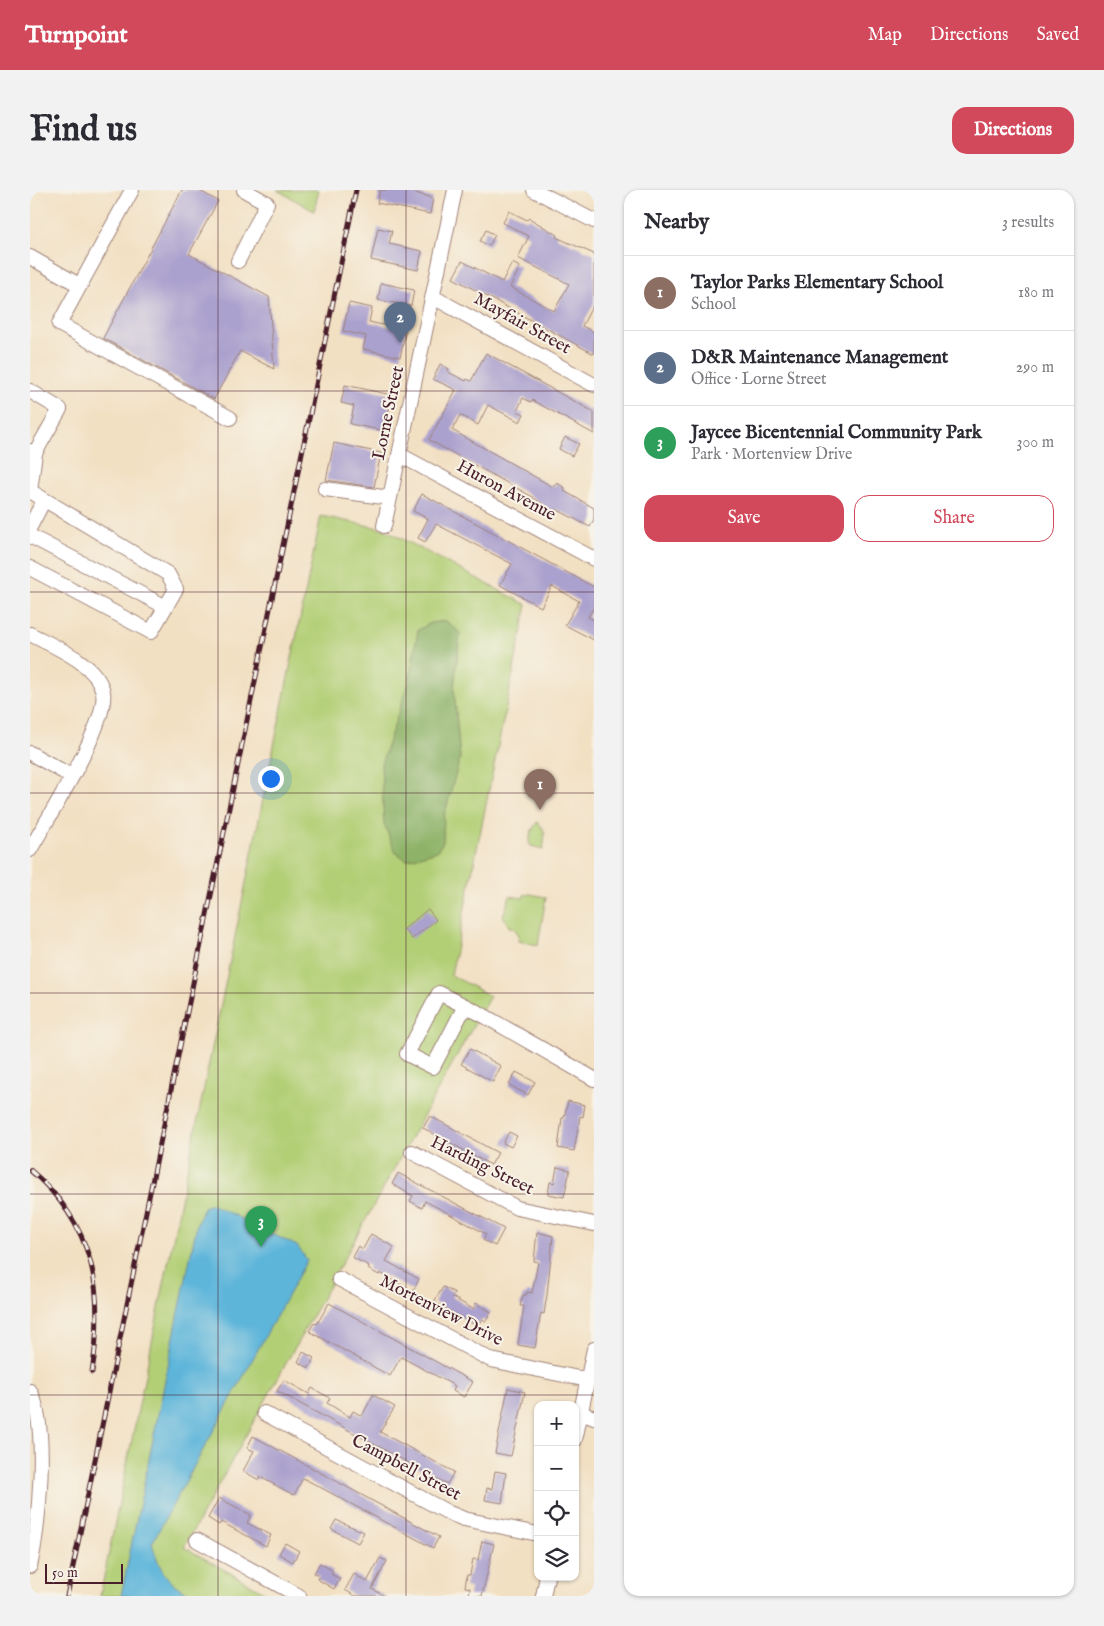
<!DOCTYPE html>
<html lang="en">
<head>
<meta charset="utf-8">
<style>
  :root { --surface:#fff; --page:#f2f2f3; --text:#2b2b33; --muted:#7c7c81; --line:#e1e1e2; --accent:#d1495b }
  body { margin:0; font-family:"IM FELL English",serif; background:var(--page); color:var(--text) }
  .controls { position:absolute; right:15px; bottom:15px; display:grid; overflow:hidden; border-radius:10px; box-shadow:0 1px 4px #0004 }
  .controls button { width:45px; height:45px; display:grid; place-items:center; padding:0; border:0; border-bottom:1px solid var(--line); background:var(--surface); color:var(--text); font:25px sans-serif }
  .scale { position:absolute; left:15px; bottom:12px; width:78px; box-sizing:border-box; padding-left:5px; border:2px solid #4a1f2b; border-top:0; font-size:14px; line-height:18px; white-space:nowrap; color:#4a1f2b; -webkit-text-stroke:4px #f7f3e8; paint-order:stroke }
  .you { position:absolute; left:240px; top:588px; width:18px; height:18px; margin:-12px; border:4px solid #fff; border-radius:50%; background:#1a73e8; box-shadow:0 0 0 8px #1a73e833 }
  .badge { display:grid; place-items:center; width:32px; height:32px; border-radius:50%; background:var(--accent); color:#fff; font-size:16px; font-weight:700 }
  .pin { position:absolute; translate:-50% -41px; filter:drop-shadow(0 1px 2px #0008) }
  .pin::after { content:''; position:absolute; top:26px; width:18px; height:15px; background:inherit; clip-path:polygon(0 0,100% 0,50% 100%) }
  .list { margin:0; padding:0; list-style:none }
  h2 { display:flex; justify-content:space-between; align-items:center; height:65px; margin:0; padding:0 20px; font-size:21px }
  h2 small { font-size:16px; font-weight:400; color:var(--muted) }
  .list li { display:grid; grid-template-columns:32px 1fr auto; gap:15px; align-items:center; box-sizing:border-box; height:75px; padding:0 20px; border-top:1px solid var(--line) }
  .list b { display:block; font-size:19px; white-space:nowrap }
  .list p { margin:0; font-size:16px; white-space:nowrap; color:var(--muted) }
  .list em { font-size:16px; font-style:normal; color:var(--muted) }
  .actions { display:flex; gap:10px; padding:15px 20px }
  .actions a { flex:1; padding:11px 0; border:1px solid var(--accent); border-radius:15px; text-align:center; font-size:18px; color:var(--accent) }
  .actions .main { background:var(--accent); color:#fff }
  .icon { flex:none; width:28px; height:28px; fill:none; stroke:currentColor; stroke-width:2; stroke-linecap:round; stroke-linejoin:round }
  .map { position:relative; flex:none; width:564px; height:1406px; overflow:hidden; border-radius:15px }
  header { display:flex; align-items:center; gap:30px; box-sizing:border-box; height:70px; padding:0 25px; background:var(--accent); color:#fff }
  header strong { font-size:24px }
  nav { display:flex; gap:28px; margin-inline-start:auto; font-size:18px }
  .intro { display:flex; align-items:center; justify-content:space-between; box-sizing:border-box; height:120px; padding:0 30px }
  h1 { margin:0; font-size:35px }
  .button { padding:12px 22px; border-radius:15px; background:var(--accent); color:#fff; font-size:18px; font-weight:700 }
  main { display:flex; gap:30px; padding:0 30px }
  aside { flex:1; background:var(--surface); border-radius:15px; box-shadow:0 1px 4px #0004 }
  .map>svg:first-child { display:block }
  .green { fill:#b2cf76; stroke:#7e7750 }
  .forest { fill:#8db267; stroke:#6c6849 }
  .water { fill:#5db5da; stroke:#546a82 }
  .building { fill:#aba1ce }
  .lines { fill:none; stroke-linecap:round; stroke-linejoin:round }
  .minor-casing { stroke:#9e8077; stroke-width:16 }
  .minor { stroke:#fff; stroke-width:14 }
  .rail-casing { stroke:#4a1f2b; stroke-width:5 }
  .rail { stroke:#f7f3e8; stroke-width:3; stroke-dasharray:9; stroke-linecap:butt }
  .grid { fill:none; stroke:#4a1f2b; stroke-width:1; stroke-opacity:0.55 }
  .labels { text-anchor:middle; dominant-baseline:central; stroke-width:4; stroke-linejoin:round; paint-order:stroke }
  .street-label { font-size:18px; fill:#4a1f2b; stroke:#f7f3e8 }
</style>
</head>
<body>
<header>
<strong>Turnpoint</strong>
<nav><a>Map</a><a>Directions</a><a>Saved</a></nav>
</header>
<div class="intro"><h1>Find us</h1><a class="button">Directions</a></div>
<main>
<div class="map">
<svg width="564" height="1406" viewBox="0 0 564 1406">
  <rect width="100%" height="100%" fill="#f7f3e8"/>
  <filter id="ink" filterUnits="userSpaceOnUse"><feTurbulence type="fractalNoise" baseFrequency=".02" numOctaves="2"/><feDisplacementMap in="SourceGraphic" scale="10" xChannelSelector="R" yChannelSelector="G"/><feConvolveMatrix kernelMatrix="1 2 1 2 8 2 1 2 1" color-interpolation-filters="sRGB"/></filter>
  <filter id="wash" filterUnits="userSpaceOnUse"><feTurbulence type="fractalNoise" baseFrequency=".0096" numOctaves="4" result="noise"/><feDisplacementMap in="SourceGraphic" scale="20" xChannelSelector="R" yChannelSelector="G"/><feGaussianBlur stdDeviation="1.12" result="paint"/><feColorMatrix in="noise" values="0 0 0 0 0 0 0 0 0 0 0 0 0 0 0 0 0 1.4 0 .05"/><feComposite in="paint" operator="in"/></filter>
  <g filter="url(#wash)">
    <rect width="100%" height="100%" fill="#f2e0c3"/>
    <path class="green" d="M247 0H289L284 21Z
      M291 326 354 339 497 415 421 785 460 806 154 1357 241 1406H70Z
      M507 632C517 639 515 648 513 659L501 656 499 653 501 642Z
      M500 704 516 707 508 755 488 751 489 745 483 737H479L473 726 480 706 493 708 494 705Z"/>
    <path class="forest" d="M416 431 430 443 424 499 430 568 414 626 413 652 407 661 377 670 366 663 354 634 351 574 379 492 388 440 401 433Z"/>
    <path class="water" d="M181 1014 267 1056 277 1070 122 1353C131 1384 136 1391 163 1406H91L167 1034 174 1017Z"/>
    <g id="blocks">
      <path class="building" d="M152 0H168L188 11 159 64 239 107 244 179 210 161 184 209 73 148Z
        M350 0H375L403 8 400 24 347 13Z
        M479 21 497 30 499 28 527 45 526 47 564 64V113L552 136 564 142V164L423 88 432 71 472 92 482 73 490 77 480 97 524 121 539 94 488 68 499 46 473 33Z
        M348 38 362 41 359 54 392 61 388 80 341 70Z
        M456 40 465 45 459 56 450 51Z
        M351 93 384 100 381 116 348 110Z
        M319 113 342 118 339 132 376 140 370 167 333 159 336 146 313 141Z
        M456 163 564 222V244L502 210 501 212 493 208 487 221 494 224 490 232 458 215 448 235 430 225 422 240 523 297 527 293 535 298 534 301 564 318V329L560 337 526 319 524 322 501 306 399 250 426 200 403 189 410 174 419 179 418 182 436 191 437 189 441 191Z
        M315 195 362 205 355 241 320 234 324 216 311 213Z
        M535 247 549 254 542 266 529 259Z
        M304 253 351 263 344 297 296 290Z
        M392 304 564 397V417L558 427 564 430V450L535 435 549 411 522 396 511 417 470 395 482 374 406 334 395 352 388 348 398 329 383 321Z
        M398 719 406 730 382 749 374 739Z
        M440 859 471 876 463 892 431 874Z
        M486 882 505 892 498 905 479 895Z
        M538 911 555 915 553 927 550 926 544 961 528 958 532 928H534Z
        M400 926 468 963 461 975 393 938Z
        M479 942 487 946 481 957 473 953Z
        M527 977 540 980 534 1007 518 1004 520 992 524 993Z
        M368 983 474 1039 465 1056 453 1050 456 1044 414 1021 395 1011 392 1018 380 1011 383 1006 362 994Z
        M507 1042 523 1046 517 1105 514 1124 511 1123 505 1158 488 1155 494 1116H490L493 1105H496L497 1102 502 1103 508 1072 504 1071Z
        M341 1044 364 1057 356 1071 389 1089 383 1101 350 1083 349 1085 338 1079 339 1076 322 1067 328 1056 333 1059Z
        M413 1097 425 1103 422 1107 443 1119 446 1113 461 1122 456 1131 452 1129 447 1136 404 1112Z
        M299 1113 443 1192 434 1207 423 1201 425 1196 371 1167 360 1186 279 1141 284 1133 287 1134Z
        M273 1162 284 1168 279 1178 268 1172Z
        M254 1190 279 1204 282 1198 300 1208 297 1213 320 1227 323 1221 332 1226 343 1205 365 1217 350 1242 424 1282 417 1294 247 1201Z
        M478 1198 495 1202 481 1266 465 1263Z
        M223 1246 409 1347 403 1358 273 1288 264 1305 230 1287 229 1290 213 1281 224 1261 217 1258Z
        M465 1281 476 1283 472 1313 455 1310 457 1298 462 1299Z
        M189 1308 221 1325 217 1333 241 1345 236 1356 191 1332 189 1335 178 1328Z
        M306 1330 334 1342 328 1353 301 1339Z
        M452 1351 464 1354 452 1406H439L440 1398 435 1397 437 1385H440L443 1369 448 1370Z
        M255 1353 269 1361 263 1372 249 1364Z
        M350 1368 357 1371 342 1399 355 1406H325L315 1400 324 1384 337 1392Z
        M290 1373 303 1381 301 1384 310 1389 304 1399 287 1389 289 1386 284 1383Z"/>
    </g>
  </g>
  <g filter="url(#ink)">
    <use href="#blocks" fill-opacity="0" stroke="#9e8077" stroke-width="1"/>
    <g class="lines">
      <defs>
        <path id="minor" d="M102 0 29 134 200 228
          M504 0 564 31
          M0 67 49 95
          M208 71 237 13 214 0
          M403 107 564 195
          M0 201 30 219 5 263
          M0 261 5 263 0 301
          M370 265 564 369
          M295 299 360 308
          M354 336 425 0
          M0 337 14 310
          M0 346 136 417
          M0 378 121 442 146 399 138 384 0 301
          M0 444C23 456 67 473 73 502 79 533 17 629 0 660
          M0 563 41 586
          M435 816 403 877 377 864 409 803 451 824 564 889
          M382 962 487 1018 564 1034
          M309 1089 461 1170 558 1190
          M0 1201C19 1235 9 1339 0 1376
          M234 1223 419 1323 434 1329 508 1344
          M551 1223 564 1228
          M545 1250 564 1159
          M167 1350 269 1406
          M513 1406 517 1387"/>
      </defs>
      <use href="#minor" class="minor-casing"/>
      <use href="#minor" class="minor"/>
      <defs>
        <path id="rail" d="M0 980C65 1035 75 1101 62 1182
          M37 1406 326 0"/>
      </defs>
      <use href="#rail" class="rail-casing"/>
      <use href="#rail" class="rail"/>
    </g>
  </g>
  <path class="grid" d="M188 0V1406M376 0V1406M0 201H564M0 402H564M0 603H564M0 803H564M0 1004H564M0 1205H564"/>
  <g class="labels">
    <g class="street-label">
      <text transform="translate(492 134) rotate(29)">Mayfair Street</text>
      <text transform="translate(359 223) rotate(-78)">Lorne Street</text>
      <text transform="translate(476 301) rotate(28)">Huron Avenue</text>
      <text transform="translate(452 976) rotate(26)">Harding Street</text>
      <text transform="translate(411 1121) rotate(27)">Mortenview Drive</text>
      <text transform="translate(376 1278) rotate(28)">Campbell Street</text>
    </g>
  </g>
</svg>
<div class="controls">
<button>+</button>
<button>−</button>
<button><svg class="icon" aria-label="locate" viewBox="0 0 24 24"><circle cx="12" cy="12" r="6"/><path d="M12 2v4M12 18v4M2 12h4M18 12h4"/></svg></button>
<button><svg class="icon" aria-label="layers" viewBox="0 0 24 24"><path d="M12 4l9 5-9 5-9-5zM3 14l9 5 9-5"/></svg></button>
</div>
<div class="scale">50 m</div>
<div class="you"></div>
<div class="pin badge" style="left:510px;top:620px;background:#8d6e63">1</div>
<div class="pin badge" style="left:370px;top:153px;background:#5c6f8a">2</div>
<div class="pin badge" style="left:231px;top:1057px;background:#2e9e5b">3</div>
</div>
<aside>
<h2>Nearby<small>3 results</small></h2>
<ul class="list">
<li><span class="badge" style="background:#8d6e63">1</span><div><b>Taylor Parks Elementary School</b><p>School</p></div><em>180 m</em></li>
<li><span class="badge" style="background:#5c6f8a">2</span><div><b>D&amp;R Maintenance Management</b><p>Office · Lorne Street</p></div><em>290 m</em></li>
<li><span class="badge" style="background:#2e9e5b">3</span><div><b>Jaycee Bicentennial Community Park</b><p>Park · Mortenview Drive</p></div><em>300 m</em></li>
</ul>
<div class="actions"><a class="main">Save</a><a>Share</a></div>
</aside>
</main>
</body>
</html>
